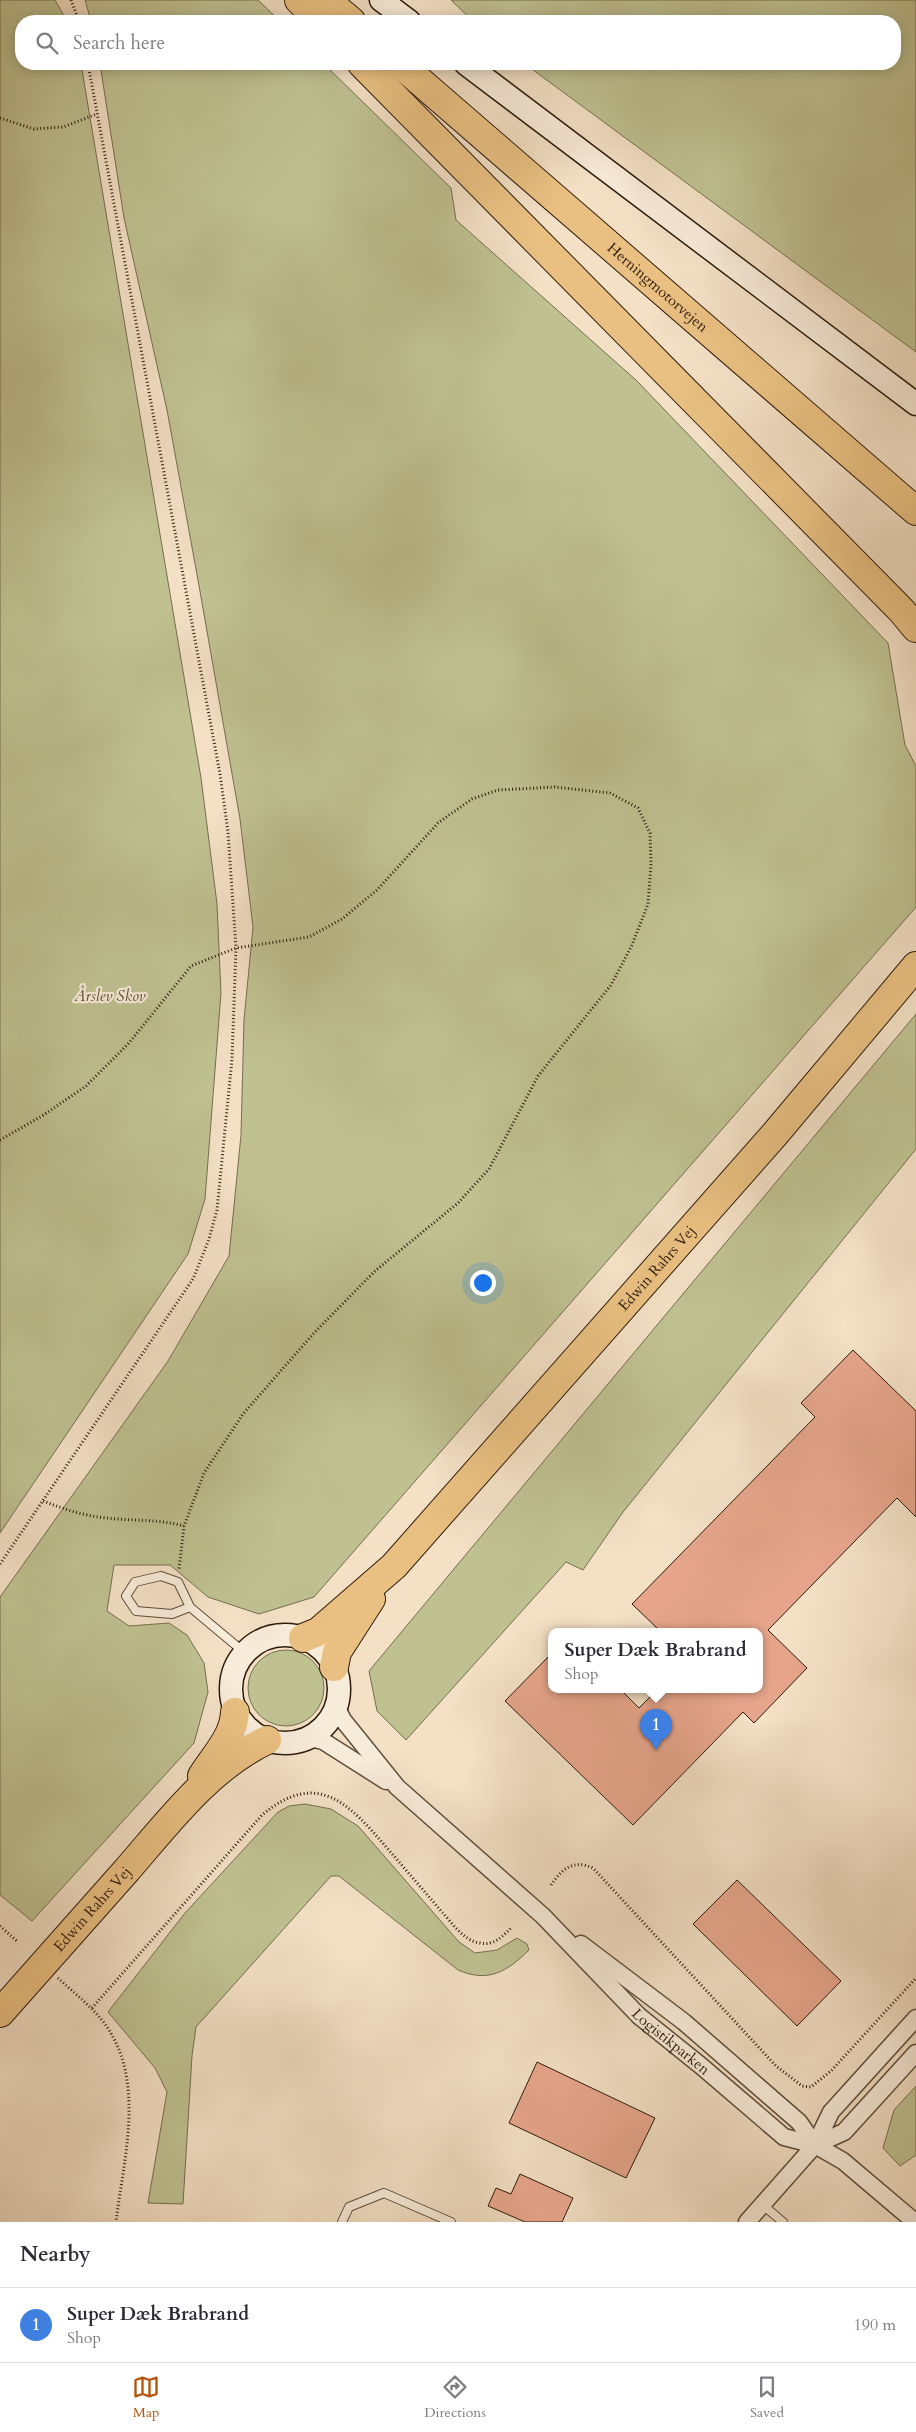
<!DOCTYPE html>
<html lang="en">
<head>
<meta charset="utf-8">
<style>
  :root { --surface:#fff; --page:#f7f7f7; --text:#2b2b33; --muted:#7c7c81; --line:#e1e1e2; --accent:#b45309 }
  body { margin:0; font-family:Cardo,serif; background:var(--page); color:var(--text) }
  .you { position:absolute; left:482px; top:1282px; width:18px; height:18px; margin:-12px; border:4px solid #fff; border-radius:50%; background:#1a73e8; box-shadow:0 0 0 8px #1a73e833 }
  .badge { display:grid; place-items:center; width:32px; height:32px; border-radius:50%; background:var(--accent); color:#fff; font-size:16px; font-weight:700 }
  .pin { position:absolute; translate:-50% -41px; filter:drop-shadow(0 1px 2px #0008) }
  .pin::after { content:''; position:absolute; top:26px; width:18px; height:15px; background:inherit; clip-path:polygon(0 0,100% 0,50% 100%) }
  .popup { position:absolute; left:548px; top:1628px; width:215px; height:65px; box-sizing:border-box; display:grid; place-content:center; border-radius:10px; background:var(--surface); filter:drop-shadow(0 1px 4px #0005); font-size:16px; white-space:nowrap; color:var(--muted) }
  .popup b { font-size:19px; color:var(--text) }
  .popup::after { content:''; position:absolute; left:50%; top:100%; margin-left:-10px; border:10px solid transparent; border-top-color:var(--surface) }
  .list { margin:0; padding:0; list-style:none }
  h2 { display:flex; justify-content:space-between; align-items:center; height:65px; margin:0; padding:0 20px; font-size:21px }
  h2 small { font-size:16px; font-weight:400; color:var(--muted) }
  .list li { display:grid; grid-template-columns:32px 1fr auto; gap:15px; align-items:center; box-sizing:border-box; height:75px; padding:0 20px; border-top:1px solid var(--line) }
  .list b { display:block; font-size:19px; white-space:nowrap }
  .list p { margin:0; font-size:16px; white-space:nowrap; color:var(--muted) }
  .list em { font-size:16px; font-style:normal; color:var(--muted) }
  .icon { flex:none; width:28px; height:28px; fill:none; stroke:currentColor; stroke-width:2; stroke-linecap:round; stroke-linejoin:round }
  .map { position:relative; flex:none; width:916px; height:2222px; overflow:hidden }
  .search { position:absolute; background:var(--surface); box-shadow:0 2px 12px #0003; left:15px; right:15px; top:15px; height:55px; display:flex; align-items:center; gap:12px; box-sizing:border-box; padding:0 18px; border-radius:20px; color:var(--muted); font-size:19px }
  .sheet { height:140px; background:var(--surface) }
  nav { display:flex; justify-content:space-around; align-items:center; box-sizing:border-box; height:70px; border-top:1px solid var(--line); background:var(--surface); font-size:14px; color:var(--muted) }
  nav a { display:grid; justify-items:center; gap:2px }
  nav .on { color:var(--accent) }
  .map>svg:first-child { display:block }
  .green { fill:#bfc191; stroke:#766e4f }
  .building { fill:#e6a58b; stroke:#2e1c0d }
  .lines { fill:none; stroke-linecap:round; stroke-linejoin:round }
  .lane-casing { stroke:#5f4d3b; stroke-width:10 }
  .street-casing { stroke:#5f4d3b; stroke-width:19 }
  .secondary-casing { stroke:#2e1c0d; stroke-width:25 }
  .highway-casing { stroke:#2e1c0d; stroke-width:30 }
  .path { stroke:#2e1c0d; stroke-width:3; stroke-dasharray:1 2.5; stroke-linecap:butt }
  .lane { stroke:#f7ebd9; stroke-width:8 }
  .street { stroke:#f7ebd9; stroke-width:16 }
  .secondary { stroke:#f7ebd9; stroke-width:22 }
  .highway { stroke:#eac082; stroke-width:28 }
  .labels { text-anchor:middle; dominant-baseline:central; stroke-width:4.5; stroke-linejoin:round; paint-order:stroke }
  .street-label { font-size:15px; fill:#2e1c0d; stroke:#f7ebd9 }
  .park-label { font-size:15px; font-style:italic; fill:#5a4e35; stroke:#f7ebd9 }
</style>
</head>
<body>
<div class="map">
<svg width="916" height="2222" viewBox="0 0 916 2222">
  <rect width="100%" height="100%" fill="#f3e0c5"/>
  <filter id="stains"><feTurbulence type="fractalNoise" baseFrequency=".004" numOctaves="4"/><feColorMatrix values="0 0 0 0 .2 0 0 0 0 .09 0 0 0 0 .02 0 0 0 .5 -.17"/></filter>
  <radialGradient id="worn" r=".72"><stop offset=".6" stop-color="#630" stop-opacity="0"/><stop offset="1" stop-color="#630" stop-opacity=".3"/></radialGradient>
  <path class="green" d="M0 0H55L67 21H21V64H81L201 778 217 904 221 993 205 1199 188 1254 0 1533Z
    M85 0H258L280 21H91Z
    M451 0H916V352L525 64H895V21H473Z
    M100 64H324L451 188 456 220 637 381 888 643 905 745 916 766V907L314 1597 259 1614 208 1597 170 1565H114L107 1611 129 1626 169 1623 187 1635 204 1663 208 1692 194 1743 32 1921 0 1895V1597L168 1361 229 1256 241 1135 244 1020 253 927 240 819 198 580 167 410 124 218Z
    M916 1014V1149L623 1512 583 1570 566 1562 406 1740 377 1711 369 1671Z
    M248 1688a38 38 0 1 1 76 0a38 38 0 1 1-76 0Z
    M305 1804 331 1809 358 1826 459 1942 475 1953 497 1950 517 1938 527 1944 529 1950C507 1972 488 1983 458 1970L339 1876H331L196 2027 192 2056 183 2204 148 2203 167 2092 155 2068 108 2012 185 1913 278 1812 289 1806Z
    M916 2086V2155L900 2166 883 2148 894 2110Z"/>
  <path class="building" d="M853 1350 916 1411V1517L897 1498 768 1630 807 1668 754 1723 743 1712 633 1825 505 1701 552 1653V1689H620L639 1708 658 1689H760V1631H660L632 1604 815 1417 801 1403Z
    M737 1880 841 1981 797 2026 693 1924Z
    M537 2062 655 2118 626 2178 509 2123Z
    M520 2174 573 2198 562 2222H525L488 2206 496 2188 511 2194Z"/>
  <g class="lines">
    <defs>
      <path id="lane" d="M190 1607 172 1614 136 1611 126 1596 135 1582 161 1576 178 1582 190 1607 245 1653
        M763 2205 783 2222
        M342 2222 349 2207 384 2193 451 2222"/>
      <g id="street">
        <path id="s1" d="M336 1706 343 1720 397 1787 543 1916 639 2016 700 2065 784 2137 815 2145 843 2161 915 2222"/>
        <path d="M309 1738 323 1741 386 1781"/>
        <path d="M581 1944 684 2022 799 2122 815 2145"/>
        <path d="M815 2145 844 2132 916 2053"/>
        <path d="M747 2222 815 2145 831 2112 916 2018"/>
      </g>
      <path id="secondary" d="M381 0 409 21
        M466 64 916 404
        M231 1689a54 54 0 1 1 108 0a54 54 0 1 1-108 0Z"/>
      <g id="highway">
        <path d="M299 0 320 21"/>
        <path d="M326 0 351 21"/>
        <path d="M362 64 901 610 916 628"/>
        <path id="s2" d="M400 64 916 511"/>
        <path id="s3" d="M303 1638 318 1632 394 1566 775 1134 916 966"/>
        <path d="M334 1667 337 1652 371 1599"/>
        <path d="M202 1776C215 1755 234 1737 235 1712"/>
        <path id="s4" d="M0 2013C42 1966 84 1918 126 1871 167 1824 209 1767 267 1740"/>
      </g>
    </defs>
    <use href="#lane" class="lane-casing"/>
    <use href="#street" class="street-casing"/>
    <use href="#secondary" class="secondary-casing"/>
    <use href="#highway" class="highway-casing"/>
    <path class="path" d="M71 0 79 21
      M0 118 34 129 63 127 97 114
      M0 1140 42 1116 86 1086 129 1043 191 966 236 948 309 937 342 919 377 890 438 823 472 799 498 790 555 787 610 793 638 808 650 833 651 864 648 904 632 945 611 985 538 1076 489 1169 458 1203 375 1271 314 1333 243 1414 204 1473 184 1526 179 1569
      M43 1501C64 1509 84 1516 107 1518 133 1521 159 1519 184 1526
      M0 1564 193 1279 209 1239 217 1210 232 1059 236 948 228 832 220 774 88 64
      M551 1885C562 1869 573 1859 593 1868L776 2066 802 2086 811 2087 831 2071 916 1978
      M0 1926 18 1942
      M58 1978C77 1996 101 2013 113 2037 143 2092 123 2163 116 2222
      M92 2008 262 1815C318 1768 350 1805 387 1848 406 1870 424 1891 442 1912 452 1923 464 1941 480 1943 494 1946 503 1936 512 1927"/>
    <use href="#lane" class="lane"/>
    <use href="#street" class="street"/>
    <use href="#secondary" class="secondary"/>
    <use href="#highway" class="highway"/>
  </g>
  <g class="labels">
    <g class="street-label">
      <text stroke="none"><textPath href="#s2" startOffset="341">Herningmotorvejen</textPath></text>
      <text stroke="none"><textPath href="#s3" startOffset="514">Edwin Rahrs Vej</textPath></text>
      <text stroke="none"><textPath href="#s4" startOffset="139">Edwin Rahrs Vej</textPath></text>
      <text stroke="none"><textPath href="#s1" startOffset="476">Logistikparken</textPath></text>
    </g>
    <g class="park-label">
      <text x="110" y="996">Årslev Skov</text>
    </g>
  </g>
  <rect width="100%" height="100%" filter="url(#stains)"/>
  <rect width="100%" height="100%" fill="url(#worn)"/>
</svg>
<div class="you"></div>
<div class="pin badge" style="left:656px;top:1750px;background:#3f7fe0">1</div>
<div class="popup"><b>Super Dæk Brabrand</b>Shop</div>
<div class="search"><svg class="icon" aria-label="search" viewBox="0 0 24 24"><circle cx="10" cy="10" r="6"/><path d="M15 15l6 6"/></svg>Search here</div>
</div>
<section class="sheet">
<h2>Nearby<small></small></h2>
<ul class="list">
<li><span class="badge" style="background:#3f7fe0">1</span><div><b>Super Dæk Brabrand</b><p>Shop</p></div><em>190 m</em></li>
</ul>
</section>
<nav>
<a class="on"><svg class="icon" aria-label="map" viewBox="0 0 24 24"><path d="M3 6l6-2 6 2 6-2v14l-6 2-6-2-6 2zM9 4v14M15 6v14"/></svg>Map</a>
<a><svg class="icon" aria-label="directions" viewBox="0 0 24 24"><path d="M12 3l9 9-9 9-9-9zM9 14v-3h6M13 9l2 2-2 2"/></svg>Directions</a>
<a><svg class="icon" aria-label="saved" viewBox="0 0 24 24"><path d="M7 4h10v16l-5-4-5 4z"/></svg>Saved</a>
</nav>
</body>
</html>
